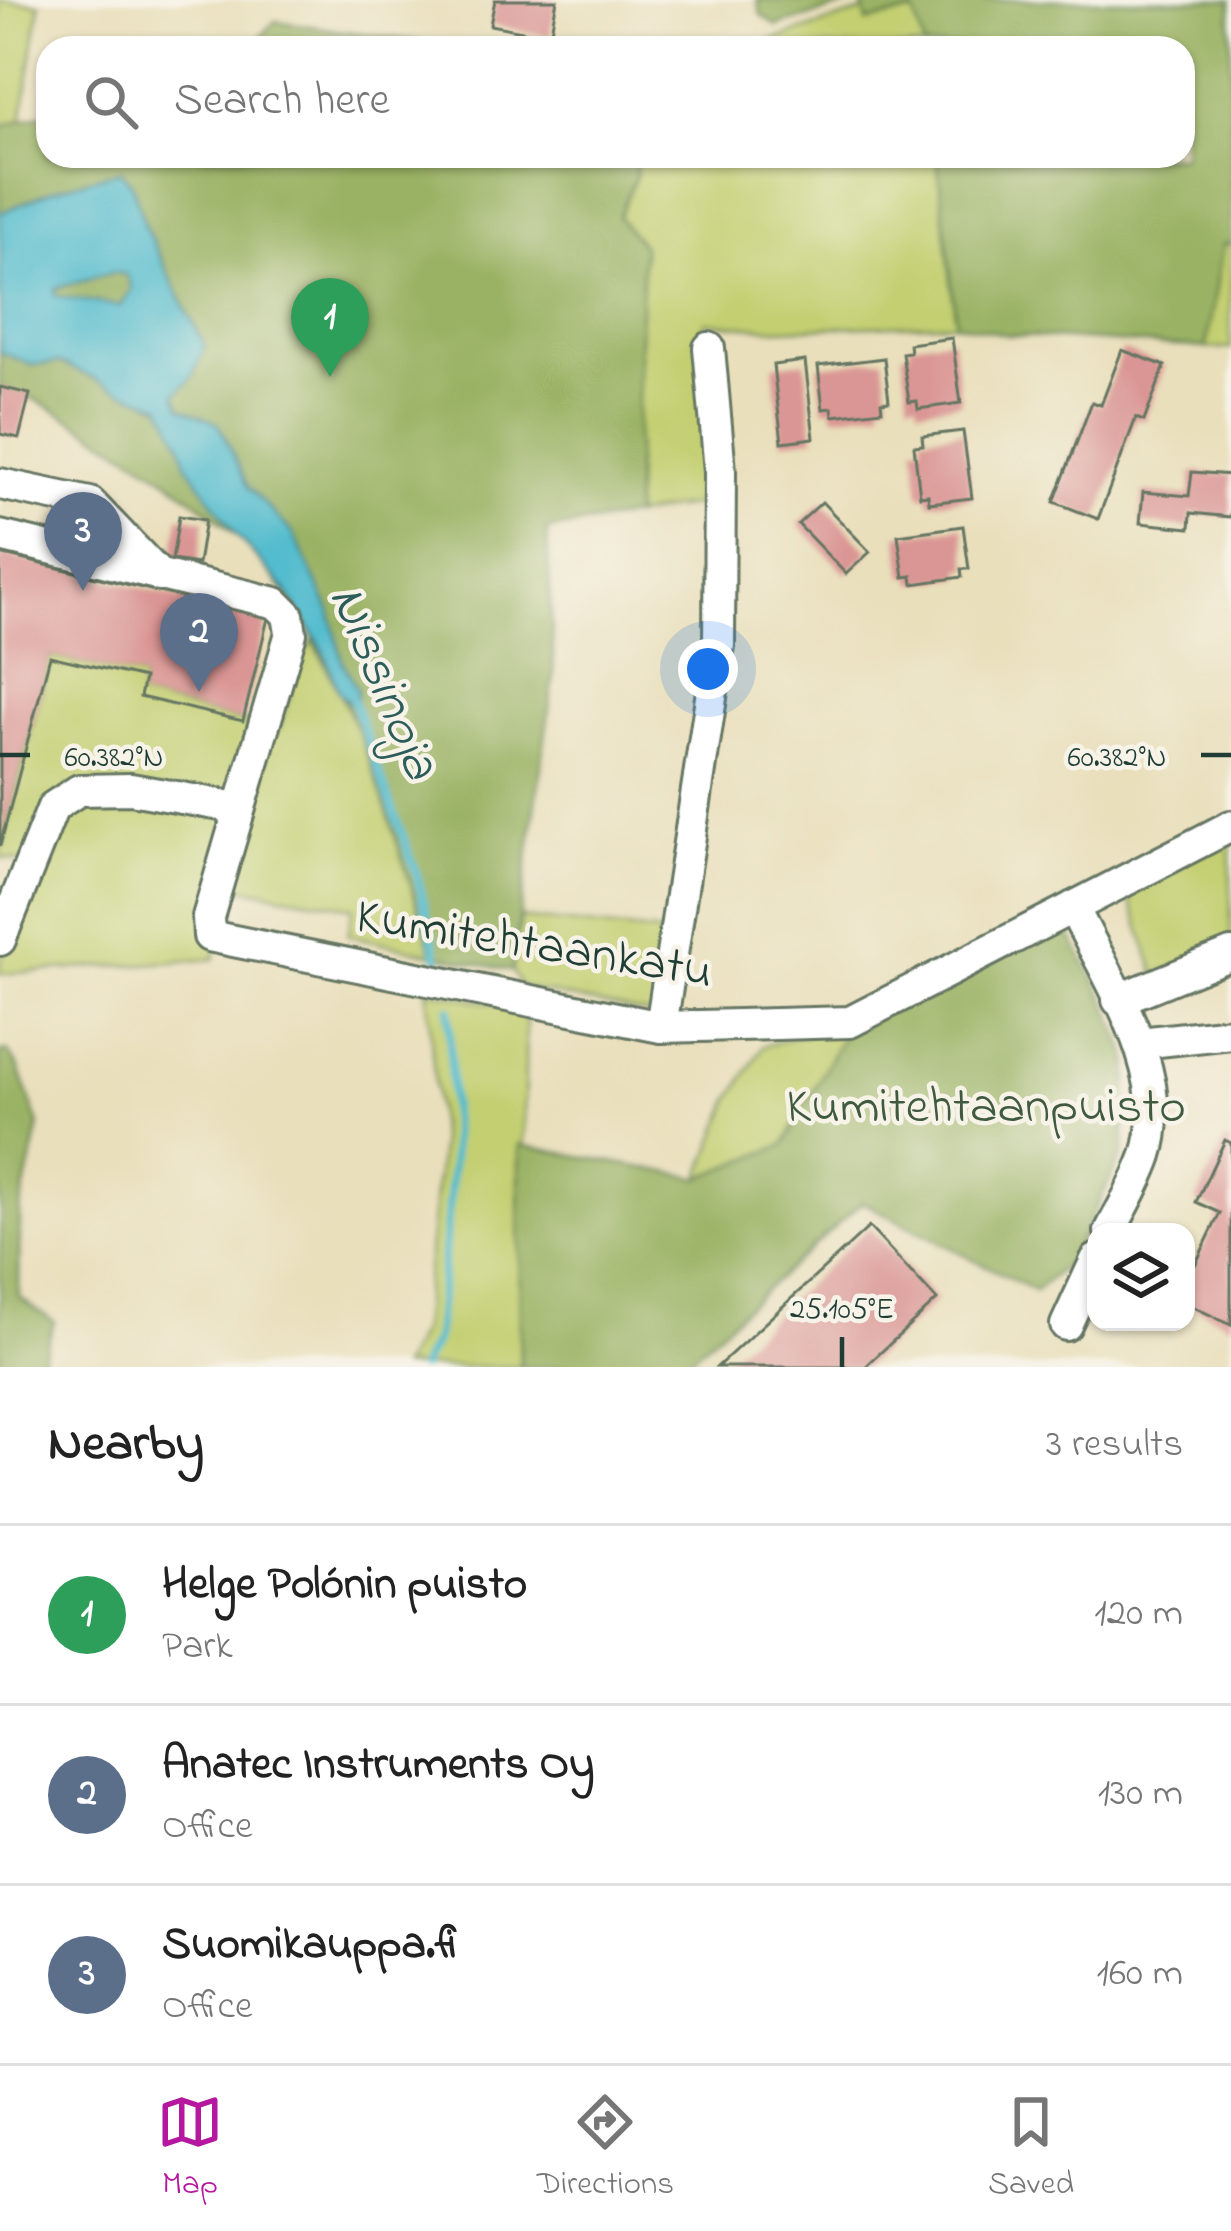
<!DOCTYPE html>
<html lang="en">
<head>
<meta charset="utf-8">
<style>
  :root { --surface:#fff; --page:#f6f6f6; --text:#222; --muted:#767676; --line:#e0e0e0; --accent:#b5179e }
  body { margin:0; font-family:"Indie Flower",sans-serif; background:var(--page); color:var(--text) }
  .controls { position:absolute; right:36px; bottom:36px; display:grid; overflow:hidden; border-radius:24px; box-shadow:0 3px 9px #0004 }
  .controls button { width:108px; height:108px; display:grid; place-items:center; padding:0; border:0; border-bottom:3px solid var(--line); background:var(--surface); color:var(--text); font:60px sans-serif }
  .you { position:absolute; left:708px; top:669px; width:42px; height:42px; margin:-30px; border:9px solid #fff; border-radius:50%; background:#1a73e8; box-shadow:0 0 0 18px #1a73e833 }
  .badge { display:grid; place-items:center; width:78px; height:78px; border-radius:50%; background:var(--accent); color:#fff; font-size:39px; font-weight:700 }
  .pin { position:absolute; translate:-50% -99px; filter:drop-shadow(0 3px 6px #0008) }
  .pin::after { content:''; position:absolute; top:63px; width:42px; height:36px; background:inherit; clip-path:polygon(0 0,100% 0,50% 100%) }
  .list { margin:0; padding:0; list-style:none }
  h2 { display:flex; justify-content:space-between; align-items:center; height:156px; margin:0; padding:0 48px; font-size:51px }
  h2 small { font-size:39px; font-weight:400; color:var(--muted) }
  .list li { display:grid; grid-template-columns:78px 1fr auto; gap:36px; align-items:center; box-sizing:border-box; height:180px; padding:0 48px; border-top:3px solid var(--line) }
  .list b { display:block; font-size:45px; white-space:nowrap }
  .list p { margin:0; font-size:39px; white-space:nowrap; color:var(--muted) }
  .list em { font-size:39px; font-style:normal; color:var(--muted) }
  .icon { flex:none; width:66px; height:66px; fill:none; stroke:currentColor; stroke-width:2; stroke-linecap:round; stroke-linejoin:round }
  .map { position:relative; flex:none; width:1231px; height:1367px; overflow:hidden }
  .search { position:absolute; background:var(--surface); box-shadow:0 3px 9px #0004; left:36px; right:36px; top:36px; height:132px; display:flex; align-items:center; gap:30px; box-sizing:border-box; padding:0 42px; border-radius:36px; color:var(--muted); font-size:45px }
  .sheet { height:696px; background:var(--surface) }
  nav { display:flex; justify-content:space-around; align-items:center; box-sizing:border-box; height:168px; border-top:3px solid var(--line); background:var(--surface); font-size:33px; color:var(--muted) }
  nav a { display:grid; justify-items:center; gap:6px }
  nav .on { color:var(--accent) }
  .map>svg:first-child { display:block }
  .green { fill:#c3cf71; stroke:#718652; stroke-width:3 }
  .forest { fill:#9ab263; stroke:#5c784c; stroke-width:3 }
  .water { fill:#52bcce; stroke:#387c81; stroke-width:3; fill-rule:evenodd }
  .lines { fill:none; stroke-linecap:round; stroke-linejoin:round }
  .stream { stroke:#52bcce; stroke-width:8 }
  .building { fill:#da9694 }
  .minor-casing { stroke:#667663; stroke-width:36 }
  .minor { stroke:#fff; stroke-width:30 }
  .ticks { fill:none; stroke:#1f3d34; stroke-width:4.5 }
  .labels { text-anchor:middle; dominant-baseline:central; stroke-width:9; stroke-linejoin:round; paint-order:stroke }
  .street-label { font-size:51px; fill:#1f3d34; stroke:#f7f3e8 }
  .park-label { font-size:51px; fill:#405a40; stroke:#f7f3e8 }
  .water-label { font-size:54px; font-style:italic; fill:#2c5d5a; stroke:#f7f3e8 }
  .ticks-label { font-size:30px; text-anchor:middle; fill:#1f3d34; stroke:#f7f3e8; stroke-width:9; stroke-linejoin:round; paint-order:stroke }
</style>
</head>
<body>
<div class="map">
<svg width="1231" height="1367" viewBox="0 0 1231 1367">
  <rect width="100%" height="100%" fill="#f7f3e8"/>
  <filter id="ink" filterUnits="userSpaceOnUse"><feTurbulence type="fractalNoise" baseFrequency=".00833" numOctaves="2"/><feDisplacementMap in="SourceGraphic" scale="24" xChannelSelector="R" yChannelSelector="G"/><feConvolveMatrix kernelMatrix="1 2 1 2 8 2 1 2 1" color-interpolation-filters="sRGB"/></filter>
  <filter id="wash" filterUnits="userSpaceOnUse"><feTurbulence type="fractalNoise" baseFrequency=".004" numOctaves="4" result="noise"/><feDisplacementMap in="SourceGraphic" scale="48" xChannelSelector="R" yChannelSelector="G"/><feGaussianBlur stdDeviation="2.7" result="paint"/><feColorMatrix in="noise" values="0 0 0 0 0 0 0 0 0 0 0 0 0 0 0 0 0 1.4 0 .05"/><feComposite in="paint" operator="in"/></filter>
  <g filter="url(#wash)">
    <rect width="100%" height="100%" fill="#e9dfbb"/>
    <path class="green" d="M0 0 40 4 22 120 0 126Z
      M865 11 868 22 915 11 925 48H748Z
      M636 156H937L956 323 776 329 705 322 720 500 634 516 643 246 618 218 636 176Z
      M1223 243 1231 244V349L1206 348Z
      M313 640 367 749 433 954 348 935 353 907 236 887 214 959 0 974V961L44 867 0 857V853L50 656 144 678 140 697 279 730 299 664Z
      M1231 826V942L1156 975 1124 881Z
      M521 918 662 933 658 1017 521 987 512 971Z
      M427 990 526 1010 520 1367H401L421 1330 440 1147Z
      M850 1022 785 1145 700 1178 731 1099 763 1046Z"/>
    <path class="forest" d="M757 0H1231V244H1223L1206 348 1008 335 956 323 937 156H1183V48H925L914 12 867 22 862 1 777 26 761 15Z
      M275 21 463 48H251Z
      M48 113V156H636V176L618 217 643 246 634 516 547 530 554 675 512 971 433 954C391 825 348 658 256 556 213 509 160 472 105 440 70 420 39 397 0 387V352L31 365 60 363 159 406 205 346 146 229 132 184 60 187 0 213V126Z
      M113 272 126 274 132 288 121 307 56 296 55 289Z
      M1073 907 1071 937 1105 998 1129 1059 1123 1153 1070 1261 1035 1291 862 1202 680 1367H520L519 1145 700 1178 784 1145 850 1022Z
      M7 1051 18 1066 39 1125 20 1211 19 1297 54 1322 39 1367H0V1052Z"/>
    <path class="water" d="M120 171 132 184 146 229 205 346 192 377 176 394 181 407 219 424 248 487 293 533 330 610 342 660 357 690 355 707 339 693 324 651 286 591 236 535 186 463 181 443 162 405 119 390 60 363 31 365 0 352V213L60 187ZM113 272 126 275 132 288 120 306 56 296 55 288Z"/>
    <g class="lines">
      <path class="stream" d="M353 701 416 872 438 959
        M421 1367 436 1338 453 1156 449 1009"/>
    </g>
    <g id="blocks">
      <path class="building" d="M495 0H557L550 36 490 25Z
        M952 338 961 403 918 409 917 401 909 402 902 353 910 352 909 344Z
        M1122 350 1165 366 1144 421 1136 418 1098 519 1054 502 1092 402 1101 405Z
        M884 358 889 401 881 402 882 410 833 416 832 408 823 409 818 366Z
        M805 361 814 438 782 442 773 365Z
        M0 387 30 394 19 438 0 434Z
        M963 431 972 498 929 503 928 495 920 496 914 446 923 445 922 436Z
        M1192 472 1231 475V517L1191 513 1190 528 1140 523 1143 492 1189 496Z
        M822 502 870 552 846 574 798 524Z
        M179 516 205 520 198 564 172 560Z
        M963 526 969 569H961L962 577 913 584 912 576 904 577 898 535Z
        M0 554 268 618 243 721 140 697 144 678 50 656 0 846Z
        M1225 1140 1231 1143V1325L1186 1303V1284L1220 1213 1196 1202Z
        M869 1227 937 1300 865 1367H717Z"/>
    </g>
  </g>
  <g filter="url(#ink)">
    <use href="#blocks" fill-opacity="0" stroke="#667663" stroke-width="3"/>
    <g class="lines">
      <defs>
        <path id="minor" d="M0 484 90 503 160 576
          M0 536 276 603 288 615 291 633 208 917 209 936 661 1027 850 1022 1231 826
          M1073 907C1107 978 1173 1074 1147 1155 1138 1182 1122 1207 1110 1232
          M0 940 53 807 79 790 131 789 238 808
          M1118 1000 1231 954
          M661 1027 719 645 720 471 709 348
          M1140 1043 1231 1033
          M1066 1325 1096 1260"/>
      </defs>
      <use href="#minor" class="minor-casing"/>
      <use href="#minor" class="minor"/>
    </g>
  </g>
  <path class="ticks" d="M0 755H30M1201 755H1231M842 1337V1367"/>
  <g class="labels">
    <g class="street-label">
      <text transform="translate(534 946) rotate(9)">Kumitehtaankatu</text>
    </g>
    <g class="park-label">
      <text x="986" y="1108">Kumitehtaanpuisto</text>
    </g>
    <g class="water-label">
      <text transform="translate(382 683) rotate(67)">Nissinoja</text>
    </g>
  </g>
  <g class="ticks-label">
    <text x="114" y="766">60.382°N</text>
    <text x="1117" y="766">60.382°N</text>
    <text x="842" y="1318">25.105°E</text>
  </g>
</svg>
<div class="controls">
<button><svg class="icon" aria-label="layers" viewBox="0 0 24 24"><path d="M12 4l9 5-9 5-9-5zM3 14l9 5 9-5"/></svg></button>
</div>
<div class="you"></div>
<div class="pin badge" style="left:330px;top:377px;background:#2e9e5b">1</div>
<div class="pin badge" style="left:199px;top:692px;background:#5c6f8a">2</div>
<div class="pin badge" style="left:83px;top:591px;background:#5c6f8a">3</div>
<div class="search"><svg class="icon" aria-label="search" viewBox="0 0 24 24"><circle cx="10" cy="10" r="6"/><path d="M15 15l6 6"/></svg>Search here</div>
</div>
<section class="sheet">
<h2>Nearby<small>3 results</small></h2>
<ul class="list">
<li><span class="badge" style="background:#2e9e5b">1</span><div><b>Helge Polónin puisto</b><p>Park</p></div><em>120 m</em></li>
<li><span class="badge" style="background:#5c6f8a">2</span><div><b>Anatec Instruments Oy</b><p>Office</p></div><em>130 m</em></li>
<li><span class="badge" style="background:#5c6f8a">3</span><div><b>Suomikauppa.fi</b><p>Office</p></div><em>160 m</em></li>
</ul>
</section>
<nav>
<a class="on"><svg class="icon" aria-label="map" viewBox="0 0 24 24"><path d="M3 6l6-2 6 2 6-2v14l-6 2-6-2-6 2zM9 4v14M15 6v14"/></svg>Map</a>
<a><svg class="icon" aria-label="directions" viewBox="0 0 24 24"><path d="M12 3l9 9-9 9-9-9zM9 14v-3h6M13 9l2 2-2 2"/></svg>Directions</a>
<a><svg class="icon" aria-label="saved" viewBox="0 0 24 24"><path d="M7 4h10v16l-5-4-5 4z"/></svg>Saved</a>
</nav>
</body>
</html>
